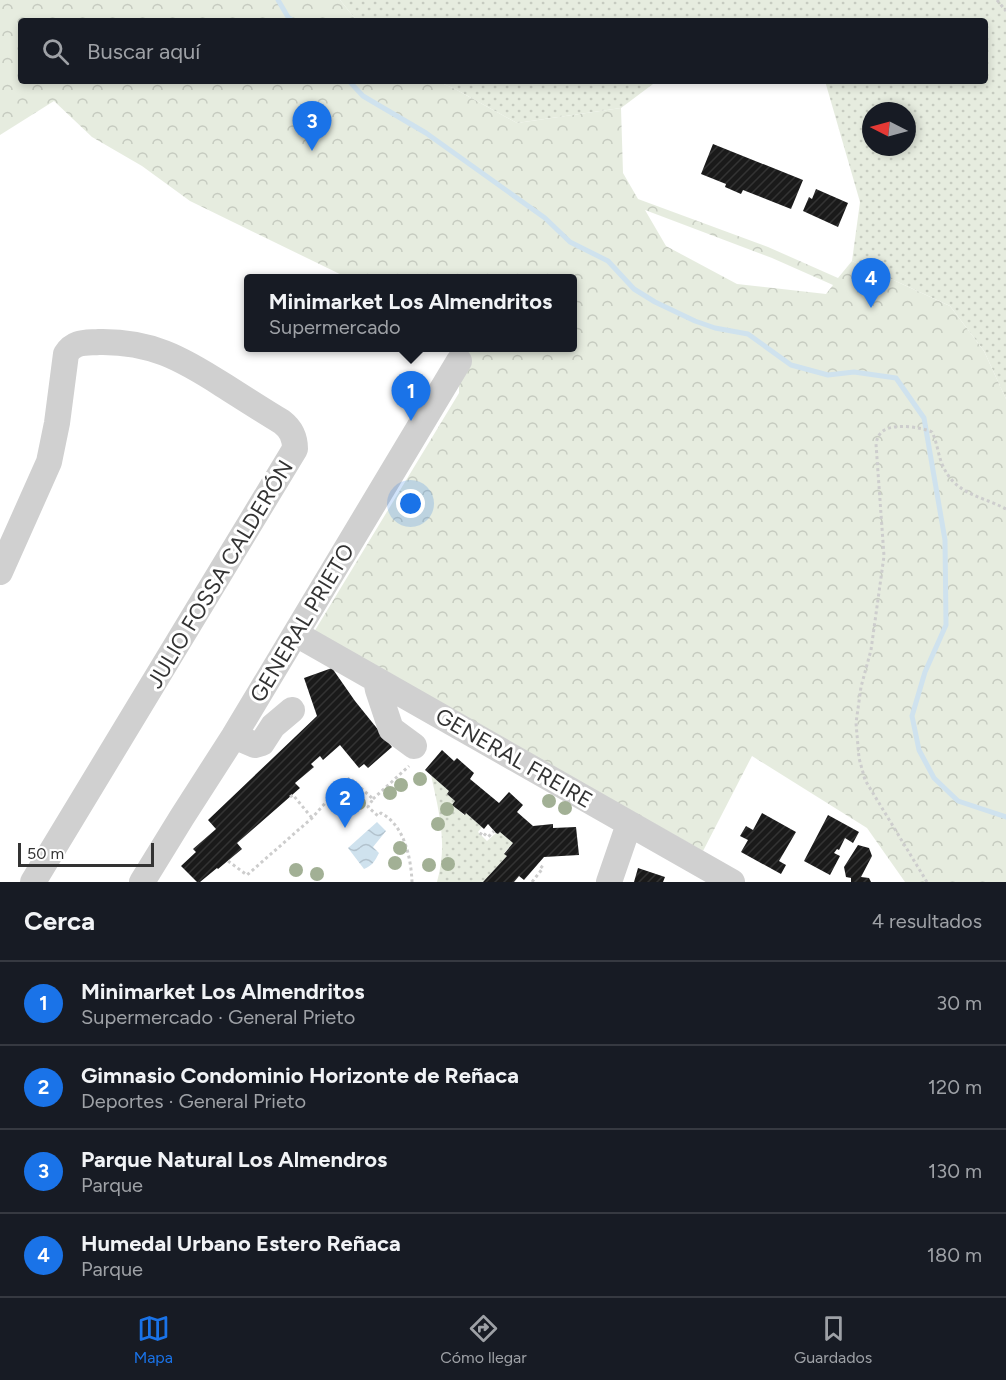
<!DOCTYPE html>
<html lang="es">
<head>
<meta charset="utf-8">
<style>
  :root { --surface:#171b24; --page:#242831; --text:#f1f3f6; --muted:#9ea1a6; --line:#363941; --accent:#1a73e8 }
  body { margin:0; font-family:Figtree,sans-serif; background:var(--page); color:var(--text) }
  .compass { position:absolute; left:862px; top:102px; width:54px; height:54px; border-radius:50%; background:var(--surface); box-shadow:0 3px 9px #0003; rotate:276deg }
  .scale { position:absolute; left:18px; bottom:15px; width:136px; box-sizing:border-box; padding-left:6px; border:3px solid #333; border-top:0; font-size:16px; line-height:21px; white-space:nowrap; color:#333; -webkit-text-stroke:4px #fff; paint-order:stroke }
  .you { position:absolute; left:411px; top:504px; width:21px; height:21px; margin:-15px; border:4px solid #fff; border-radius:50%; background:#1a73e8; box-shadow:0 0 0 9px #1a73e833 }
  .badge { display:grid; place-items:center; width:39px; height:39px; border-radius:50%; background:var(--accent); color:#fff; font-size:20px; font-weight:700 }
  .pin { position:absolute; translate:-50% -50px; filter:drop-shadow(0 2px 3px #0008) }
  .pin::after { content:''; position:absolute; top:32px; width:21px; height:18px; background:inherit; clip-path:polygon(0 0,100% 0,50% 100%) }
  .popup { position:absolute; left:244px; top:274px; width:333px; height:78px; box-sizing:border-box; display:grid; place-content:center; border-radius:6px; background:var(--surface); filter:drop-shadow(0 2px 4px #0005); font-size:20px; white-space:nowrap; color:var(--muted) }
  .popup b { font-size:22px; color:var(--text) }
  .popup::after { content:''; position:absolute; left:50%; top:100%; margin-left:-12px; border:12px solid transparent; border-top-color:var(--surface) }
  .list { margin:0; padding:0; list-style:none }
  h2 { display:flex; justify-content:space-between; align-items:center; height:78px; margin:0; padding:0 24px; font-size:26px }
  h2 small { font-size:20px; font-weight:400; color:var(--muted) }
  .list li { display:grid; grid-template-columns:39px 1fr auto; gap:18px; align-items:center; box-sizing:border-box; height:84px; padding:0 24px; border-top:2px solid var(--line) }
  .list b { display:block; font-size:22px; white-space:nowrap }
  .list p { margin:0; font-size:20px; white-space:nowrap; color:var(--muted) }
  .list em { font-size:20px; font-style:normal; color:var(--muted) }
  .icon { flex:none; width:33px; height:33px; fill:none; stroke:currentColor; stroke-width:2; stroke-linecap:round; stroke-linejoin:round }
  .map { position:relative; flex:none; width:1006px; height:882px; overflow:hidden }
  .search { position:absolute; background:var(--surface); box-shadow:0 3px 9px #0003; left:18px; right:18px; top:18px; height:66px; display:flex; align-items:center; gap:15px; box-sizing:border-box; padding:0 21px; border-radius:6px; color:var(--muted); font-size:22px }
  .sheet { height:414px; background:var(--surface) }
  nav { display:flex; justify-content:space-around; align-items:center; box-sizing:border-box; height:84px; border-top:2px solid var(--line); background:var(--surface); font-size:16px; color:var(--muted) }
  nav a { display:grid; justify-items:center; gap:3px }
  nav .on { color:var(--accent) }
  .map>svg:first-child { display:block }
  .grass { fill:url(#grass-dots); fill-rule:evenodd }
  .forest { fill:url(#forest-crowns); fill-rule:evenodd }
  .water { fill:url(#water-waves) }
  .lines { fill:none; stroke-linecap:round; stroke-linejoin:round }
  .stream { stroke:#cfe2ee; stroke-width:5 }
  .building { fill:url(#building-hatch) }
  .path { stroke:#cdcdcd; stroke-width:3; stroke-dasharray:3 3; stroke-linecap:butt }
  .minor { stroke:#d0d0d0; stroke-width:26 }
  .tree { fill:#a2b095 }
  .labels { text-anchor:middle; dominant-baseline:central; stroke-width:6; stroke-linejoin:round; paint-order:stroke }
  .street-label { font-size:22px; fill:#333; stroke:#fff }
</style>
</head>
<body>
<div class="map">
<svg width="1006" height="882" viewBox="0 0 1006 882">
  <defs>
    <pattern id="grass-dots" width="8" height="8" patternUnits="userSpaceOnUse" patternTransform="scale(1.5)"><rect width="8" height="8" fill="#e6ecdf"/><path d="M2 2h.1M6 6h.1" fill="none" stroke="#c6cbc0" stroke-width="1.8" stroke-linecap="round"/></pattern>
    <pattern id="forest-crowns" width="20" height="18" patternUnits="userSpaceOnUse" patternTransform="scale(1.5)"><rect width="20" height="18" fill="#e6ecdf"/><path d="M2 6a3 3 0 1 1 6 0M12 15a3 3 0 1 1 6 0" fill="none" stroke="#c6cbc0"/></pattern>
    <pattern id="water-waves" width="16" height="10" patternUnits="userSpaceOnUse" patternTransform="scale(1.5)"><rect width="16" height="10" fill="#cfe2ee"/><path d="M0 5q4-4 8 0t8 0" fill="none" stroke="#b2c2cd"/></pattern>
    <pattern id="building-hatch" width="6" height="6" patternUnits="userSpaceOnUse" patternTransform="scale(1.5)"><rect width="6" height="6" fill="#1a1a1a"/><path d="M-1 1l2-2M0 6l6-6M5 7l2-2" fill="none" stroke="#333"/></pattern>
  </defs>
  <rect width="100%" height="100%" fill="#fff"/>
  <path class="grass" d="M340 0H1006V399L984 351 950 306 852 261 860 202 825 81H985V21H357ZM871 111H907V147H871Z
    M437 81H657L621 108 517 123 455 89Z
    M431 775 449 791 455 801 453 805 464 815 466 813 482 827 478 832 487 841 496 833 498 834 500 832 513 843 504 853 507 856 483 882H437C448 844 439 812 431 775Z"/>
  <path class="forest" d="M0 0H340L357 21H21V81H437L455 89 517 123 621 108 623 173 638 199 768 247 838 278 852 261 950 306 984 351 1006 399V882H905L867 828 752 756 703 851 314 632 459 393V361L453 348H573V278H348L190 201 142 166 92 137 54 101 0 135ZM645 210 772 258 833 285 826 294 737 284 666 246Z"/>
  <path class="water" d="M377 822 386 831 373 847 379 853C375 861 372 866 364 869L348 848Z"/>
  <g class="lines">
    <path class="stream" d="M278 0 288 17 293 21
      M349 81 363 96 426 133 545 218 570 242 608 261 634 289 655 302 695 321 715 328 748 334 791 365 828 375 854 372 896 378 924 418 945 540 946 625 925 672 912 716 919 750 934 778 958 801 1006 817"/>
  </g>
  <path class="building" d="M713 144 803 180 791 209 743 190 741 194 725 187 726 184 701 174Z
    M816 189 848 203 838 227 803 211 809 197 812 199Z
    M332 668 355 701 392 747 368 768 364 764 359 768 340 745 323 760 320 756 311 764 314 767 295 783 300 788 237 843 242 849 218 869 217 868 200 882H197L181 866 196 852 193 849 216 829 208 820 317 716 304 678Z
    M442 750 454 761 457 758 474 773 470 779 499 803 509 792 523 805 517 812 533 826 553 824V828L576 827 579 855 544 857 524 880 519 876 514 882H483L507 856 504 854 513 843 500 832 498 834 496 833 488 824 484 829 466 813 465 815 452 805 455 801 447 794 449 791 425 770Z
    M762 813 796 832 779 861 786 865 781 874 741 852 748 840 740 836 746 826 753 830Z
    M828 815 859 832 853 843 845 838 839 850 837 849 834 853 840 856 830 875 804 861Z
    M858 845 869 848 872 856 861 877 869 878 871 882H851V878L846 877 844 867Z
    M638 868 665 877 663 882H634Z"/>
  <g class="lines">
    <path class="path" d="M997 0 1006 11
      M290 797 293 795 312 818
      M373 799 409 766
      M480 835 482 832 488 837 494 831
      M228 861 247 875 312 818 344 782 350 778 373 799 368 807 378 816 381 813C404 825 411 857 412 882
      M532 882 543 868 538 864
      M927 882 865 780 859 758 856 723 861 687 871 650 884 556 876 444C877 438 879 434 883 431 894 423 921 427 932 432 937 442 938 454 942 464 955 495 980 495 1006 509"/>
    <path class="minor" d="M0 572 49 462 57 423 66 354C74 341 85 343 99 342 150 341 181 358 223 385 242 397 262 410 282 422 291 429 295 437 295 449L33 882
      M296 634 732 882
      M376 680 378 690 391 729 414 746
      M234 736 255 745 262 743 273 726 292 710
      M142 882 182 817 234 736 459 361
      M609 882 629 824"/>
  </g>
  <g class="tree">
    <circle cx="420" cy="779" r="7"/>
    <circle cx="401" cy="785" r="7"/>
    <circle cx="390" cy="793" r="7"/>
    <circle cx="549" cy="801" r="7"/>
    <circle cx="359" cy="803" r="7"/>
    <circle cx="565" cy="808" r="7"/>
    <circle cx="447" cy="809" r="7"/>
    <circle cx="438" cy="824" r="7"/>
    <circle cx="400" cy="848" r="7"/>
    <circle cx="395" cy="863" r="7"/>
    <circle cx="448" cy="864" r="7"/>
    <circle cx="429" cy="865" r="7"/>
    <circle cx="296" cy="870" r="7"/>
    <circle cx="317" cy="874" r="7"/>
  </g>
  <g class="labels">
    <g class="street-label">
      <text transform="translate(220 574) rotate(-59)">JULIO FOSSA CALDERÓN</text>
      <text transform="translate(302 623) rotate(-59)">GENERAL PRIETO</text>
      <text transform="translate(514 758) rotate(30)">GENERAL FREIRE</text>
    </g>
  </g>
</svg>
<svg class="compass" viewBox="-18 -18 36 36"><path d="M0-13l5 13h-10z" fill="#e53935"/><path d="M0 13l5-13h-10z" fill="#9ea1a6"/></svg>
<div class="scale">50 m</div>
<div class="you"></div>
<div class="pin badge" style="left:411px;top:421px">1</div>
<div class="popup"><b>Minimarket Los Almendritos</b>Supermercado</div>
<div class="pin badge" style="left:345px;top:828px">2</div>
<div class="pin badge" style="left:312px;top:151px">3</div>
<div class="pin badge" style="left:871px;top:308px">4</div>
<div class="search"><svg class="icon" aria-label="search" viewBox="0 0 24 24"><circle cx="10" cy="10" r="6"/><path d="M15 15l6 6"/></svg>Buscar aquí</div>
</div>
<section class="sheet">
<h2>Cerca<small>4 resultados</small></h2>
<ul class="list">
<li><span class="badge">1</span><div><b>Minimarket Los Almendritos</b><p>Supermercado · General Prieto</p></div><em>30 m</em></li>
<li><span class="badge">2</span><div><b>Gimnasio Condominio Horizonte de Reñaca</b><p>Deportes · General Prieto</p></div><em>120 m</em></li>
<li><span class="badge">3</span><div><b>Parque Natural Los Almendros</b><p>Parque</p></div><em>130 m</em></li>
<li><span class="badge">4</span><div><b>Humedal Urbano Estero Reñaca</b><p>Parque</p></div><em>180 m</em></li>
</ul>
</section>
<nav>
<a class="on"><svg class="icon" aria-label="map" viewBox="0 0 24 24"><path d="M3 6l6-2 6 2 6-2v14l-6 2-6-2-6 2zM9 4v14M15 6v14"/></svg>Mapa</a>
<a><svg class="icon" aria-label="directions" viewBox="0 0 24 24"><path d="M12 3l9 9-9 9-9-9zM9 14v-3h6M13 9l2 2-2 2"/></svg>Cómo llegar</a>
<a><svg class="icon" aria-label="saved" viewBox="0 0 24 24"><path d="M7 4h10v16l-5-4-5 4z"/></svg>Guardados</a>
</nav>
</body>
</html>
